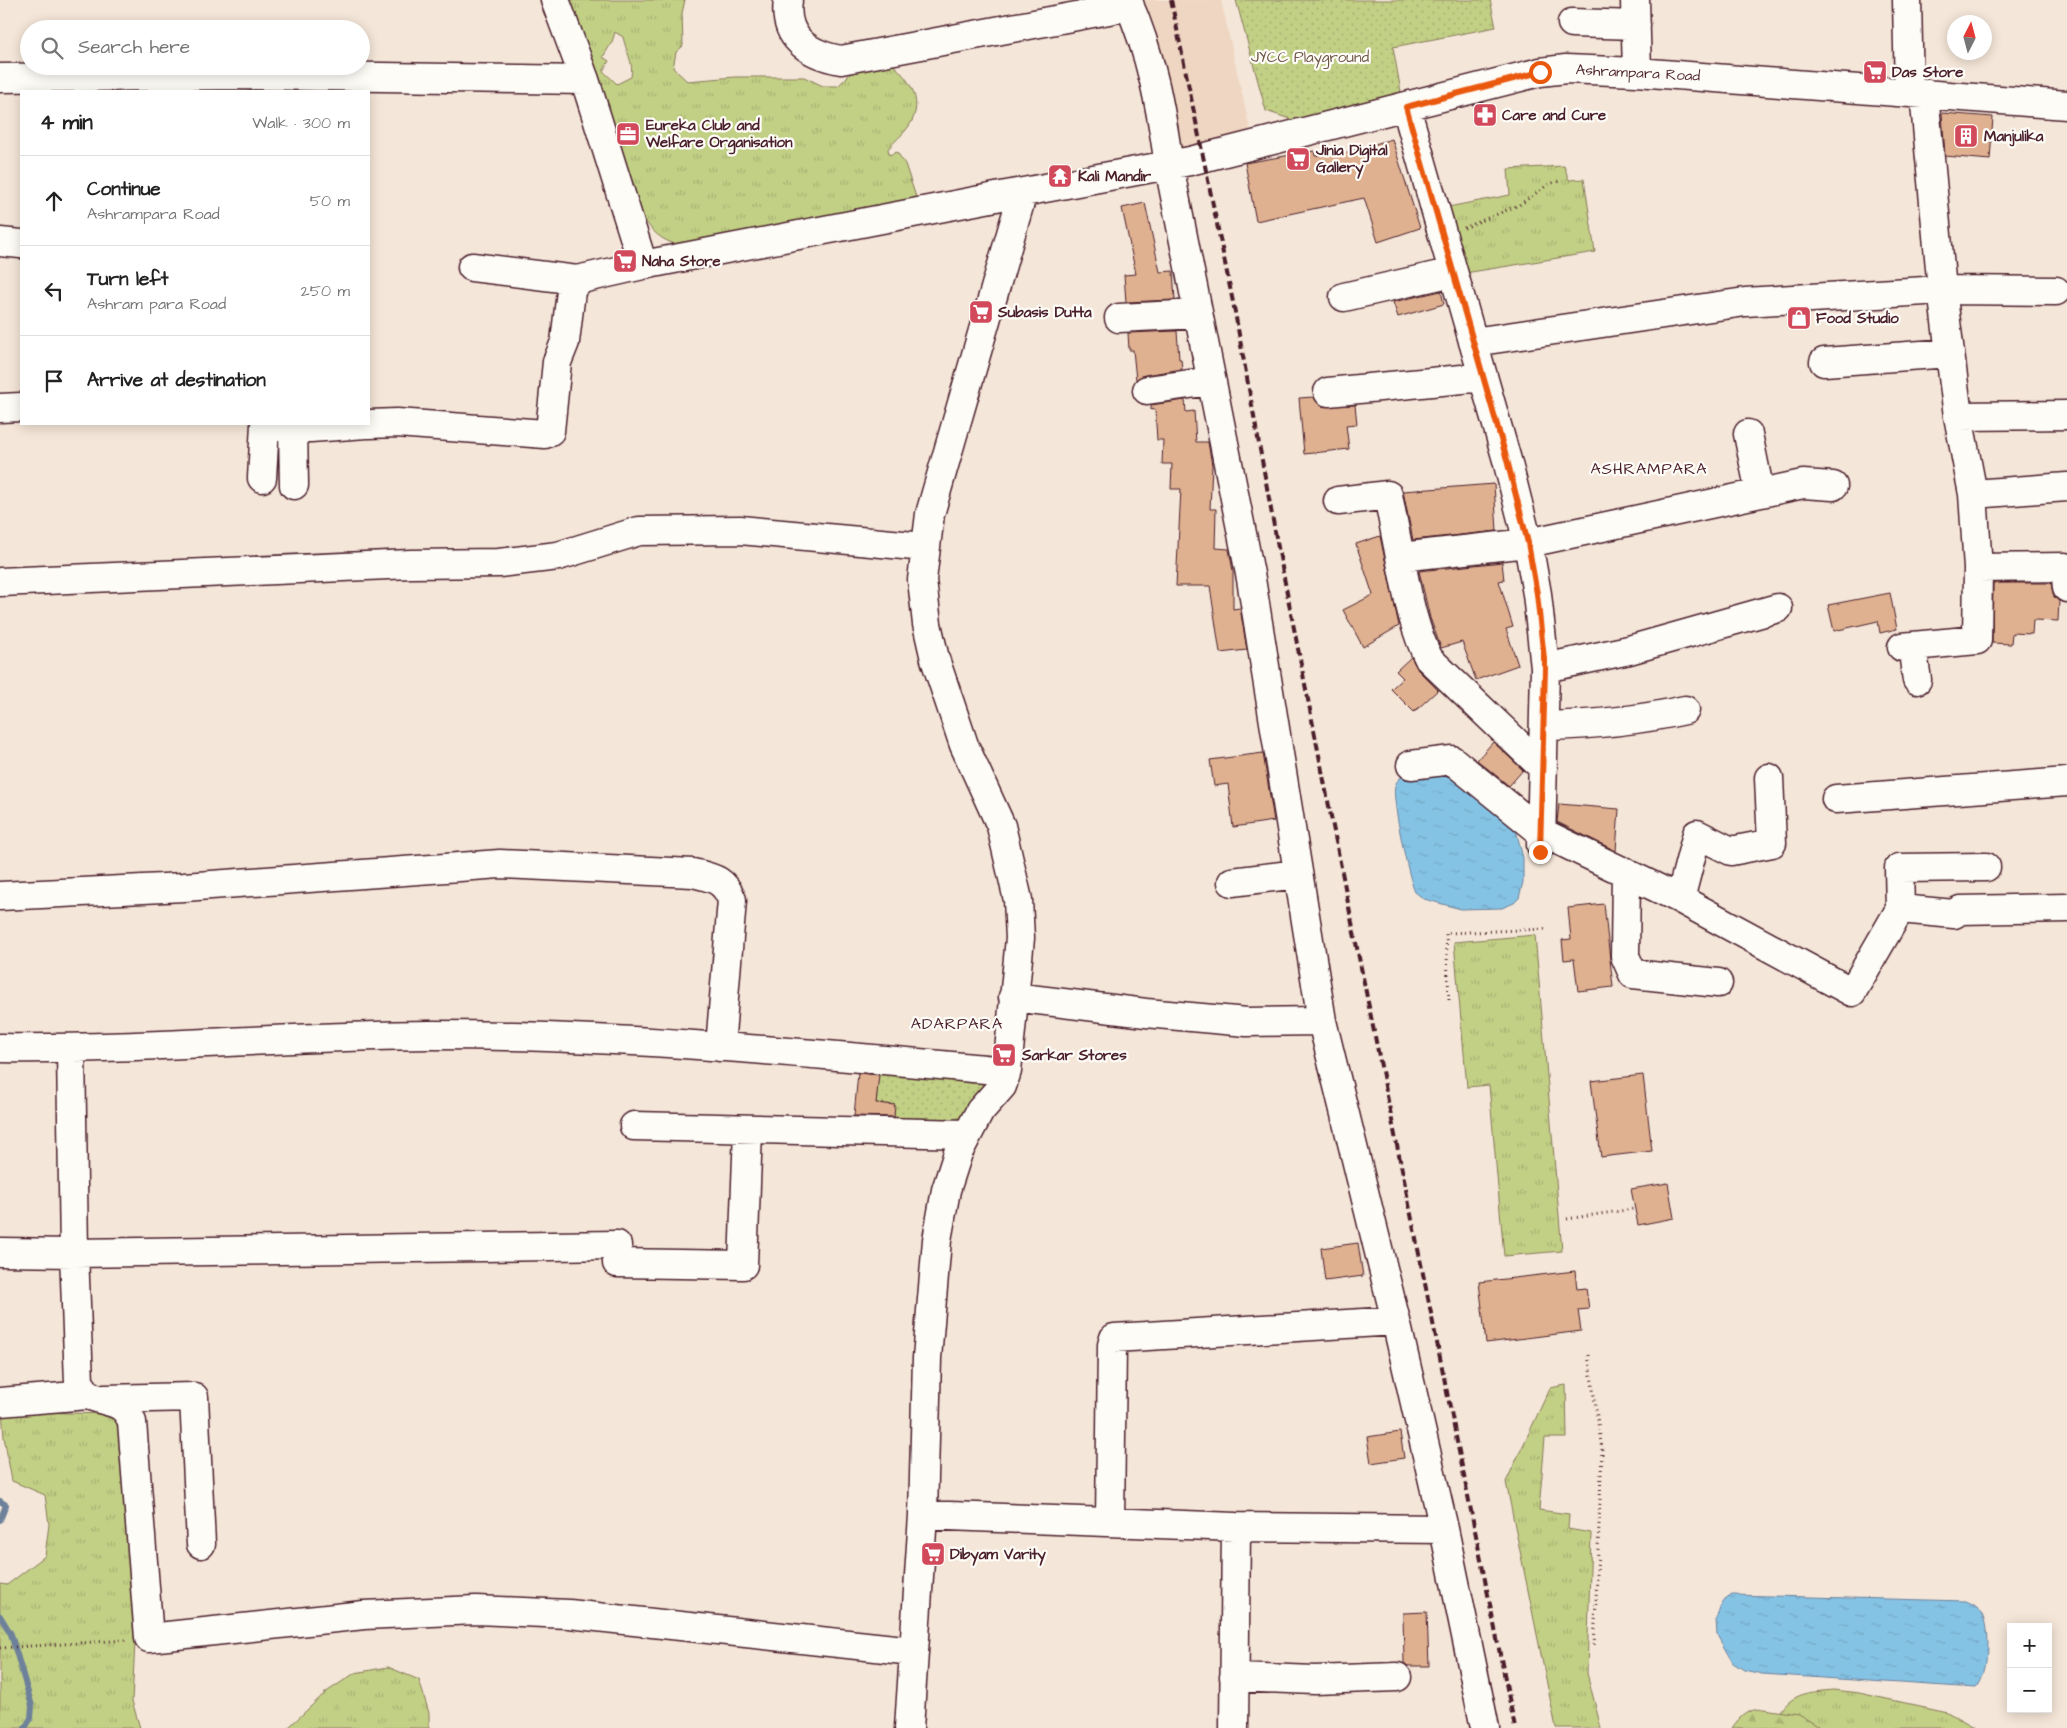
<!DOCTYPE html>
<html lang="en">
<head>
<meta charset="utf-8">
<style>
  :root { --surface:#fff; --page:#f6f6f6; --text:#222; --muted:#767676; --line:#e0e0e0 }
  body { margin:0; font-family:"Architects Daughter",sans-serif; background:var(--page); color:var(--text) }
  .controls { position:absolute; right:15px; bottom:15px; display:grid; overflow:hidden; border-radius:0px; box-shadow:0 2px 12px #0003 }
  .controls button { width:45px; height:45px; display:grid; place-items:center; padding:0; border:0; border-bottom:1px solid var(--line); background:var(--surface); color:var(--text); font:25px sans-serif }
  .compass { position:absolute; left:1947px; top:15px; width:45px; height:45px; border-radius:50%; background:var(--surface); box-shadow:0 2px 12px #0003; rotate:6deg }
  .stop { position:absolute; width:15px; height:15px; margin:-11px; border:4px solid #ea580c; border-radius:50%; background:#fff }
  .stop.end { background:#ea580c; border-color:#fff; box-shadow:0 1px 5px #0008 }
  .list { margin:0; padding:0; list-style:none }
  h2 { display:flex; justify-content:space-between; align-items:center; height:65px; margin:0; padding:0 20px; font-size:21px }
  h2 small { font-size:16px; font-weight:400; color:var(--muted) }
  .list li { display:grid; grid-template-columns:32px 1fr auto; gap:15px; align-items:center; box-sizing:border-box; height:90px; padding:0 20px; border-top:1px solid var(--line) }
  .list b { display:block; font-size:19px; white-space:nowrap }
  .list p { margin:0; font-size:16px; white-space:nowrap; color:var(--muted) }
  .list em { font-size:16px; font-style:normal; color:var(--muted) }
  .icon { flex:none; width:28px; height:28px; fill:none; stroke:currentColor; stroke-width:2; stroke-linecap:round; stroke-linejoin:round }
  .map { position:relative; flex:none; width:2067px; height:1728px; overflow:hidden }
  .search { position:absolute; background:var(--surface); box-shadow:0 2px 12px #0003; left:20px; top:20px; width:350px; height:55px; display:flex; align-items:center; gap:12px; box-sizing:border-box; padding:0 18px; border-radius:28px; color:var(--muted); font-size:19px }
  .panel { position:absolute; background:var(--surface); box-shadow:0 2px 12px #0003; left:20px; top:90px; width:350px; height:335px; border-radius:0px }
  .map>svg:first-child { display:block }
  .built { fill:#eed6c2 }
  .grass { fill:url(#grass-tufts); stroke:#867858; fill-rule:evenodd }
  .forest { fill:url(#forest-firs); stroke:#867858 }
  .park { fill:url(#park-dots); stroke:#867858 }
  .water { fill:url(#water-ripples); stroke:#6d819b }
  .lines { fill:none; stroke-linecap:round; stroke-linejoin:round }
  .stream { stroke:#6d819b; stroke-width:6 }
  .building { fill:#dfb190; stroke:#4a1f2b }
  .minor-casing { stroke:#4a1f2b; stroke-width:31 }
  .path { stroke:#4a1f2b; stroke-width:3; stroke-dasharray:1 4; stroke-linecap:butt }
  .minor { stroke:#fdfcf7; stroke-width:28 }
  .rail { stroke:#4a1f2b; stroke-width:4; stroke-dasharray:8 4; stroke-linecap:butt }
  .route { stroke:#ea580c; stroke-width:6 }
  .labels { text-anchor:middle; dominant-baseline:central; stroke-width:4.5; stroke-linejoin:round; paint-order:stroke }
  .park-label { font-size:15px; fill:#6e5446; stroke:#fdfcf7 }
  .poi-label { font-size:15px; font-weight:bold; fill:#4a1f2b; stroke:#fdfcf7; text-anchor:start }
  .street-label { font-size:15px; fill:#4a1f2b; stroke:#fdfcf7 }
  .neighbourhood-label { font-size:16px; letter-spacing:1px; fill:#4a1f2b; stroke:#fdfcf7 }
</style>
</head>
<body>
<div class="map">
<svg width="2067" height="1728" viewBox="0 0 2067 1728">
  <defs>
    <pattern id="grass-tufts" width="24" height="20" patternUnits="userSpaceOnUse" patternTransform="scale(1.25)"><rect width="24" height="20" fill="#c2d085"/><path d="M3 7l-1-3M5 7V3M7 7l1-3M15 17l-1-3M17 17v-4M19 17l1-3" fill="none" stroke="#a8b273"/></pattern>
    <pattern id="forest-firs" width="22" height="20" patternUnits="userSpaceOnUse" patternTransform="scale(1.25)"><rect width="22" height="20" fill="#c2d085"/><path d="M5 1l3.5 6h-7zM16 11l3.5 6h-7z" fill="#a8b273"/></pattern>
    <pattern id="park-dots" width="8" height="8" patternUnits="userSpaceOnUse" patternTransform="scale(1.25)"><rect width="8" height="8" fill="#c2d085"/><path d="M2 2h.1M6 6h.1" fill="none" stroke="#a8b273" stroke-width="1.8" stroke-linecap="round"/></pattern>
    <pattern id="water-ripples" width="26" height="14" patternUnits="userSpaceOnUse" patternTransform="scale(1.25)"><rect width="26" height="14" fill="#85c3e5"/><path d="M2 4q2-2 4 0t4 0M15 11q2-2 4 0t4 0" fill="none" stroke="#74a7c5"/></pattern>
  </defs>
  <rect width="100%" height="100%" fill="#f4e6d8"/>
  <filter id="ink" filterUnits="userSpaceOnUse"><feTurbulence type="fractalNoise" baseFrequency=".02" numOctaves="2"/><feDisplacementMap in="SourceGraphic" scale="10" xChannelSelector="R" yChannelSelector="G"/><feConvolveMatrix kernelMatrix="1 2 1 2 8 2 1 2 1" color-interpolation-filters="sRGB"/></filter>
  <g filter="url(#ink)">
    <path class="built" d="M1129 0H1221L1253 143 1177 160Z"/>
    <path class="grass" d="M559 0H685L682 13 683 46 676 52 673 68 687 81 735 77H804L823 86H838L850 74 849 63 885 58C906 74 927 99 909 126 903 135 894 141 888 149L889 155 897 152 905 164 918 203 678 245C661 240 652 232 643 217ZM615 32 623 37C626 52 634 62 631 77L617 84 603 71 609 61 603 57 612 42Z
      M1564 166 1569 180 1584 179 1595 252 1465 273 1443 208 1510 195 1508 169Z
      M1535 935 1562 1251 1504 1256 1489 1085 1467 1087 1454 942Z
      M1566 1385 1567 1438H1545L1539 1510 1569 1514 1568 1529 1591 1533 1587 1673 1601 1728H1556L1506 1482 1550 1388Z
      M2 1411 104 1414 116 1420 125 1429 138 1582 132 1701 140 1728H0V1584L7 1585 45 1556 49 1524 45 1495 12 1481 4 1437Z
      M388 1667 419 1680 429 1713V1728H288L325 1693 355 1673Z
      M1834 1690 1859 1693 1947 1712 1976 1728H1817L1780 1713C1792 1692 1812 1692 1834 1690Z"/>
    <path class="forest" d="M1764 1709 1798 1714 1821 1728H1732C1741 1715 1748 1709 1764 1709Z"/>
    <path class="park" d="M1236 0H1490L1496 27 1393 47 1401 92 1293 120 1266 111Z
      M879 1070 987 1081 981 1091 969 1125 893 1120 895 1105 876 1103Z"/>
    <path class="water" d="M1409 773H1450L1515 826 1523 858V882L1519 898 1514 903 1502 908 1461 909 1424 899 1415 892C1409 880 1391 797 1395 786 1397 779 1402 776 1409 773Z
      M1732 1595 1966 1601C1973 1604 1977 1606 1981 1612 1990 1627 1989 1676 1976 1688L1762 1674 1744 1670 1733 1663 1717 1635 1716 1619 1720 1607 1725 1600Z"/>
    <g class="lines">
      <path class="stream" d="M0 1501 6 1505 0 1520
        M0 1616 11 1634 32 1706 31 1718 25 1728"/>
    </g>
    <path class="building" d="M1942 113 1993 117 1990 160 1945 156Z
      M1392 139 1420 228 1378 242 1364 198 1256 221 1245 163 1314 151 1315 156 1343 149 1344 153Z
      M1145 203 1160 272 1173 271 1175 300 1126 302 1124 275 1136 274 1122 208Z
      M1441 291 1444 304 1398 317 1393 302Z
      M1177 331 1179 359H1181L1182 369 1145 375 1136 380 1133 350H1129L1128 333Z
      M1314 397 1322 406 1355 405 1357 424 1346 425 1349 449 1304 454 1299 398Z
      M1185 400 1186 412 1194 411 1196 442H1208L1212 465 1210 509H1216L1215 548 1229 549 1233 571V609L1240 608 1247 650 1220 653 1210 586H1176L1181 489H1171L1172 464H1162L1163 440H1157L1155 409 1151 410V405Z
      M1494 484 1497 531 1413 540 1403 491Z
      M1380 536 1399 626 1363 647 1343 610 1373 595 1356 544Z
      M1502 562 1504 580 1499 581 1513 627 1506 629 1518 665 1476 680 1462 642 1441 648 1430 618 1419 571Z
      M1993 583H2051L2054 597 2059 601 2058 621 2033 620 2032 634 2012 633 2011 644 1992 643Z
      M1890 593 1897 629 1880 633 1878 621 1834 631 1828 605Z
      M1411 657 1418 670 1438 690 1414 712 1391 689 1403 678 1396 671Z
      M1493 742 1523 770 1509 786 1477 760Z
      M1263 753 1274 821 1233 827 1228 784 1214 786 1210 760Z
      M1559 804 1619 809 1616 851 1557 822Z
      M1604 904 1613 987 1578 991 1574 959 1564 960 1562 940 1571 939 1568 908Z
      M858 1073 879 1075 876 1103 895 1105 894 1117 854 1116Z
      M1643 1075 1652 1151 1601 1157 1591 1081Z
      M1668 1183 1674 1218 1638 1225 1631 1189Z
      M1358 1243 1363 1276 1325 1281 1321 1248Z
      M1575 1271 1577 1289 1586 1288 1589 1309 1578 1310 1581 1331 1486 1343 1479 1282Z
      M1400 1432 1404 1458 1371 1463 1367 1437Z
      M1427 1612 1429 1666H1408L1404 1663 1403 1613Z"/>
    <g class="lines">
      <defs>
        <path id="minor" d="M555 0 585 80
          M788 0C783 37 807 54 841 60L1130 6
          M1127 0C1151 53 1161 108 1169 166L1251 579 1322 1021 1396 1321 1444 1529 1485 1728
          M1635 0 1637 72
          M1907 0 1909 92
          M1572 23 1636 25
          M0 78 240 75 585 80 643 265
          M1406 107 1507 460 1528 543 1537 594 1545 668 1541 845
          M0 242 21 244
          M472 267 577 280
          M1344 297 1453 272
          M1119 318 1198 314
          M1473 342 1745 302 1942 290 2056 291
          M1824 362 1950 353
          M1147 390 1211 381
          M1328 392 1483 377
          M0 408 21 407
          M1958 416 2067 415
          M268 424 310 428 366 424
          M369 424 397 423 545 434 550 431 557 362 565 342 571 291 577 280 643 265 996 197 1190 161 1540 72 1566 69 1637 72 2067 105
          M293 426 294 485
          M1748 434 1760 493
          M262 478 265 424
          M1973 494 2067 487
          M1338 501 1388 495 1400 557 1528 543 1803 484 1833 486
          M1400 557C1407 592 1413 628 1429 659L1543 768
          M1978 568 2065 567 2067 588
          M0 582 411 564 499 563 558 556 639 531 740 530 925 547
          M1912 646 1917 680
          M1902 647 1977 640 1978 568 1973 494 1958 416 1942 290 1924 93
          M1545 668 1629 650 1778 608
          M1544 726C1594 725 1636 721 1685 710
          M1411 765 1452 760 1541 832 1680 899 1852 992 1900 909 1954 914 1960 910 2067 908
          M1836 799 2067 782
          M1626 872 1625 956 1633 974 1718 983
          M1232 882 1298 874
          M0 896 184 887 500 864 693 873C713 878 724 879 732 900L720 1047
          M1680 899 1697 834 1731 851 1772 843 1769 778
          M1900 909 1899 868 1986 867
          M1013 997 1146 1013 1247 1022 1322 1021
          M0 1048C144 1050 287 1036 430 1035 623 1035 816 1054 1007 1071
          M71 1049 74 1253 79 1382 88 1395C106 1403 124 1399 132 1422L149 1638 364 1615 476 1610 569 1614 913 1651
          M634 1126 967 1134
          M0 1252 74 1253 617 1245V1263L743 1265 748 1130
          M105 1399 194 1397 201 1544
          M0 1402 88 1395
          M923 1515 1236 1527 1444 1529
          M1110 1522 1112 1345 1114 1338 1396 1321
          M1234 1677 1315 1680 1397 1677
          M909 1728 923 1515 927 1358 937 1240 946 1190 958 1153 980 1111 1002 1086 1007 1071 1020 938 1018 900 1001 826 964 745 935 659 927 624 922 580 930 514 1023 192
          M1234 1728 1236 1527"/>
      </defs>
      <use href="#minor" class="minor-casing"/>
      <path class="path" d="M1464 228 1519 205 1549 184 1559 181
        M1449 1000 1446 933 1545 929
        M1567 1219 1633 1209
        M1588 1355 1602 1450 1594 1648
        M0 1648 126 1640"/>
      <use href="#minor" class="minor"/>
      <path class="rail" d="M1171 0 1234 307 1276 537 1352 923 1515 1728"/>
    </g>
  </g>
  <g class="lines" filter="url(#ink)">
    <path class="route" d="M1540 72 1406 107 1507 460 1528 543 1537 594 1545 668 1540 852"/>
  </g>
  <defs>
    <symbol id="supermarket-square" viewBox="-11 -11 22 22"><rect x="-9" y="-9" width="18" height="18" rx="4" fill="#d1495b" stroke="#fdfcf7"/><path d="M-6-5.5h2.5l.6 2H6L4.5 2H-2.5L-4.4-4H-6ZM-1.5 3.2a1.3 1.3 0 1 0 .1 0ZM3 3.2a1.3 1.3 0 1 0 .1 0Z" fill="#fff"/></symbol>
    <symbol id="pharmacy-square" viewBox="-11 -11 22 22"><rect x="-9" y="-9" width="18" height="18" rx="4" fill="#d1495b" stroke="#fdfcf7"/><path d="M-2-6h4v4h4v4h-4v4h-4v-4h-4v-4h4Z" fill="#fff"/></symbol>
    <symbol id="office-square" viewBox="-11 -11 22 22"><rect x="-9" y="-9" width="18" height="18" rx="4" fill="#d1495b" stroke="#fdfcf7"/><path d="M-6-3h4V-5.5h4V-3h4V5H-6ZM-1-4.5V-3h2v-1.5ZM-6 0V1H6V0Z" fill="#fff"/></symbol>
    <symbol id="building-square" viewBox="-11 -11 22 22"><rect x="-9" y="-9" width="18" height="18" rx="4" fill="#d1495b" stroke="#fdfcf7"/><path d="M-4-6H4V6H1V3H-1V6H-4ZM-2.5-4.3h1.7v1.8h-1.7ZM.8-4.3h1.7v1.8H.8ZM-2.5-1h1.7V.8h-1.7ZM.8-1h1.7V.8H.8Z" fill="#fff"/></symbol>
    <symbol id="temple-square" viewBox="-11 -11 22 22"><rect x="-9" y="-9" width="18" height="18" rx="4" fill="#d1495b" stroke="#fdfcf7"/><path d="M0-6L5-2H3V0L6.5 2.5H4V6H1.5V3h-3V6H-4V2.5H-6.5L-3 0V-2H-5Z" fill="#fff"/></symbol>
    <symbol id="shop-square" viewBox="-11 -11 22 22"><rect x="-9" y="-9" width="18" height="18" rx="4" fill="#d1495b" stroke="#fdfcf7"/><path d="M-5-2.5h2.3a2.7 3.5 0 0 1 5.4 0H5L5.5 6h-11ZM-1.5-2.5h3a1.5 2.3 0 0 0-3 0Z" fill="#fff"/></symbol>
  </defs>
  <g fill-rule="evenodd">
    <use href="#supermarket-square" x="1861" y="58" width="28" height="28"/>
    <use href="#pharmacy-square" x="1471" y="101" width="28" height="28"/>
    <use href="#office-square" x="614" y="120" width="28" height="28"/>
    <use href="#building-square" x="1952" y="122" width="28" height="28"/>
    <use href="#supermarket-square" x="1284" y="145" width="28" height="28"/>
    <use href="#temple-square" x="1046" y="162" width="28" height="28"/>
    <use href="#supermarket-square" x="611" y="247" width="28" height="28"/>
    <use href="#supermarket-square" x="967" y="298" width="28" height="28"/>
    <use href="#shop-square" x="1785" y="304" width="28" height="28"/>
    <use href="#supermarket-square" x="990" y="1041" width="28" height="28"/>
    <use href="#supermarket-square" x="919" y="1540" width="28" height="28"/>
  </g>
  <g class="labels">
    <g class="park-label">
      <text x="1310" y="57">JYCC Playground</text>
    </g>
    <g class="poi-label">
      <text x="1892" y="72">Das Store</text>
      <text x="1502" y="115">Care and Cure</text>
      <text x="646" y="125">Eureka Club and<tspan x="646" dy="17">Welfare Organisation</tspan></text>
      <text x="1984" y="136">Manjulika</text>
      <text x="1316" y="150">Jinia Digital<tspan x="1316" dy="17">Gallery</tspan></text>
      <text x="1078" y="176">Kali Mandir</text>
      <text x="642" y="261">Naha Store</text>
      <text x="998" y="312">Subasis Dutta</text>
      <text x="1816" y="318">Food Studio</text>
      <text x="1022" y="1055">Sarkar Stores</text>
      <text x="950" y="1554">Dibyam Varity</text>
    </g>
    <g class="street-label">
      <text transform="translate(1638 73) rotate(3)">Ashrampara Road</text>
    </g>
    <g class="neighbourhood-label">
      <text x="1649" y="469">ASHRAMPARA</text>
      <text x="957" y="1024">ADARPARA</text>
    </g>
  </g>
</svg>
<div class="controls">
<button>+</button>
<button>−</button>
</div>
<svg class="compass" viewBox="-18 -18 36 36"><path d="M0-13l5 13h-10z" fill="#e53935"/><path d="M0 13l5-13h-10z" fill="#767676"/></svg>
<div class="stop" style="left:1540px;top:72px"></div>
<div class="stop end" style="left:1540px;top:852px"></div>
<div class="search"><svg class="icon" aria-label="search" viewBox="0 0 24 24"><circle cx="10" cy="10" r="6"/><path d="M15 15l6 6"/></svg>Search here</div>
<section class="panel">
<h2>4 min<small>Walk · 300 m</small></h2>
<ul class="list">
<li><svg class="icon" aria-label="ahead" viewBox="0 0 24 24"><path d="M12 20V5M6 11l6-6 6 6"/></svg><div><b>Continue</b><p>Ashrampara Road</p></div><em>50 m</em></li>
<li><svg class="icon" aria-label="left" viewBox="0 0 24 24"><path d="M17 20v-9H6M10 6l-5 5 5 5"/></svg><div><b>Turn left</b><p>Ashram para Road</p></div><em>250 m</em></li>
<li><svg class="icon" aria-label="arrive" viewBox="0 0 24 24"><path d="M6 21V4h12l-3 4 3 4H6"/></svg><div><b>Arrive at destination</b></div></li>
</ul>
</section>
</div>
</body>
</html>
